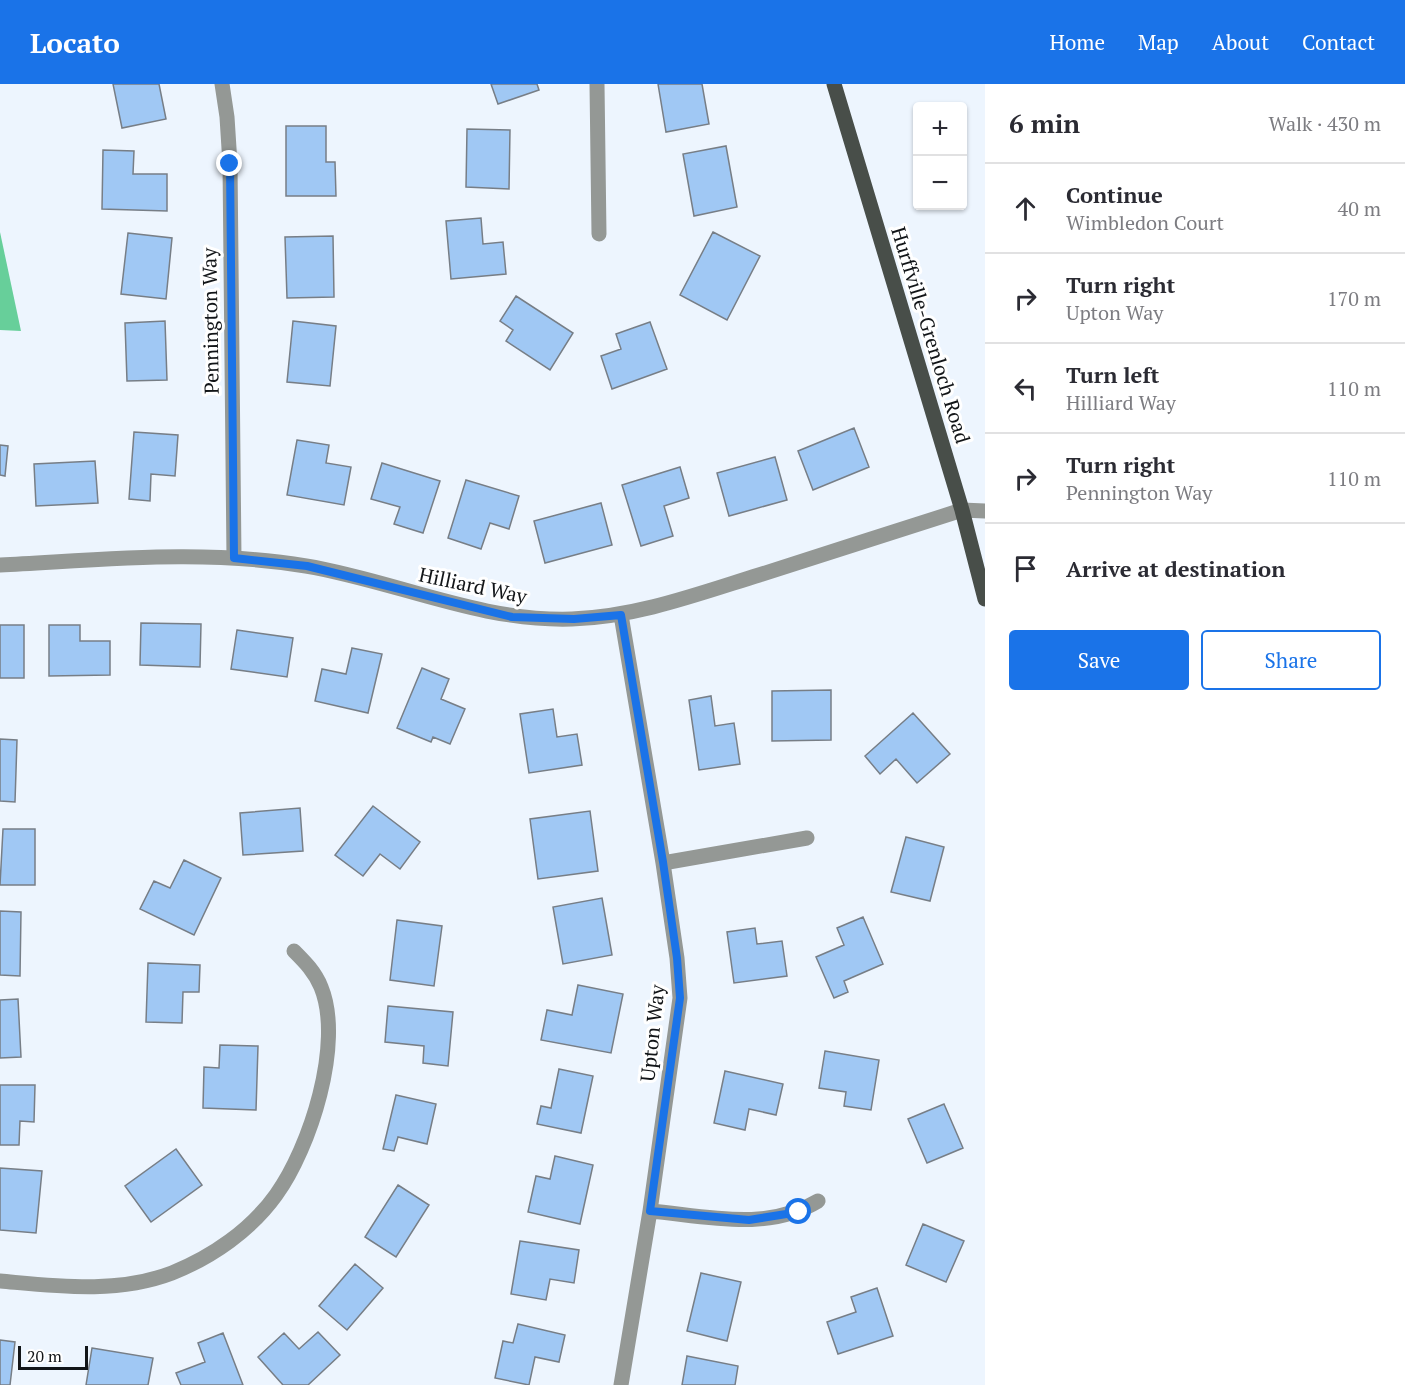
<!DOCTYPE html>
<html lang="en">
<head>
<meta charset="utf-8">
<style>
  :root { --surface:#fff; --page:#f7f7f7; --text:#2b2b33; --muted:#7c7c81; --line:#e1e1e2; --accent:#1a73e8 }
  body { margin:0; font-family:"PT Serif",serif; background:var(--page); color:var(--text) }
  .controls { position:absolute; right:18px; top:18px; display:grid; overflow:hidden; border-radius:6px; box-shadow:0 2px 4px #0004 }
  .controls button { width:54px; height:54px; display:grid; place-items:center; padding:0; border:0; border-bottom:2px solid var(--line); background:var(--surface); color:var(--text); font:30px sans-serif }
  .scale { position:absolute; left:18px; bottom:15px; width:70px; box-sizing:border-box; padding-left:6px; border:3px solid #121518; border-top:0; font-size:16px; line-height:21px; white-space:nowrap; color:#121518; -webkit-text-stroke:4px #fff; paint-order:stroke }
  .stop { position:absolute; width:18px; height:18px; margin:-14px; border:4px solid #1a73e8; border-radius:50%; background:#fff }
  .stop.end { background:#1a73e8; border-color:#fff; box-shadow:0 2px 6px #0008 }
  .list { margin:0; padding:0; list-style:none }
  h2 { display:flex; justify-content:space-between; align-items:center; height:78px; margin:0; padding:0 24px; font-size:26px }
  h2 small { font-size:20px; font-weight:400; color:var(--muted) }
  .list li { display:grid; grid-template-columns:39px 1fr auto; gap:18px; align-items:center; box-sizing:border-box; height:90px; padding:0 24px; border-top:2px solid var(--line) }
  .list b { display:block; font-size:22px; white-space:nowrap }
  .list p { margin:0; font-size:20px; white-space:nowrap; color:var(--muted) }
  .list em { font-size:20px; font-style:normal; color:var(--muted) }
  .actions { display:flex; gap:12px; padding:18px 24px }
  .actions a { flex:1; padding:14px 0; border:2px solid var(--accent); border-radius:6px; text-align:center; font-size:21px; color:var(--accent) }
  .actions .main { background:var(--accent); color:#fff }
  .icon { flex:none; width:33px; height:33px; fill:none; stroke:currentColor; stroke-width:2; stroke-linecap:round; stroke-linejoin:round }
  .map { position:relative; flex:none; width:985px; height:1301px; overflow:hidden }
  header { display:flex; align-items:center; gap:36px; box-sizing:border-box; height:84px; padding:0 30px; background:var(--accent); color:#fff }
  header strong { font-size:28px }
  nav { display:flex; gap:33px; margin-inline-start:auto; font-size:21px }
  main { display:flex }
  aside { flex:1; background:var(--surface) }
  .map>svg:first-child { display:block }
  .forest { fill:#67cf9a }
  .building { fill:#a0c8f4; stroke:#777e86; stroke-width:1.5 }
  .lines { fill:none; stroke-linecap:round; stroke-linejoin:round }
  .minor { stroke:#949895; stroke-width:15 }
  .major { stroke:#484e49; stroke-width:15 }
  .route { stroke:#1a73e8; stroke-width:8 }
  .labels { text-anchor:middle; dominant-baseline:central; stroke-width:6; stroke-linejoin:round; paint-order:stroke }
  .street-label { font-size:20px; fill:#121518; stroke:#fff }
</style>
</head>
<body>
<header>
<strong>Locato</strong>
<nav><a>Home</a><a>Map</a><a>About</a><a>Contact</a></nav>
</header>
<main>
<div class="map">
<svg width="985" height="1301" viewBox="0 0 985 1301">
  <rect width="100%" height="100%" fill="#edf5fe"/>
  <path class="forest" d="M0 148 21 247 0 246Z"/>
  <path class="building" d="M113 0H159L166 35 122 44Z
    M491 0H537L539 6 498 20Z
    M658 0H702L709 40 666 48Z
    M286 42H326V78H335L336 112H286Z
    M467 45 510 46 509 105 466 103Z
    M726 62 737 123 694 132 683 70Z
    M103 66 134 67 133 90H167V127L102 125Z
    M481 134 483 160 503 158 506 190 451 195 446 137Z
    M713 148 760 172 727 236 680 211Z
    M128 149 172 154 166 215 121 210Z
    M333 152 334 213 287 214 285 153Z
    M516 212 573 249 550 286 506 257 513 246 500 237Z
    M165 237 167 296 127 297 125 239Z
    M293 237 336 242 330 302 287 298Z
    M650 238 667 285 612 305 601 272 621 265 616 250Z
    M854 344 869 383 813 406 798 367Z
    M134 348 178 351 175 392 151 390 150 417 129 415Z
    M297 356 329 361 326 379 351 383 344 421 287 411Z
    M0 361 8 362 5 392 0 391Z
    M775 373 787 416 729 432 717 389Z
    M95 377 98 419 36 422 34 380Z
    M382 379 440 397 423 449 394 440 400 423 371 415Z
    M680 383 689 414 664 422 673 452 641 462 622 401Z
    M466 396 519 412 509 445 490 439 481 465 448 454Z
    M601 419 612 461 545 479 534 437Z
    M141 539 201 540 200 583 140 581Z
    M0 541H24V594H0Z
    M49 541H80V557H110V591L49 592Z
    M237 546 293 554 287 593 231 585Z
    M352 564 382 570 368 629 315 617 322 585 346 590Z
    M422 584 449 595 441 615 465 625 450 660 433 653 431 658 397 644Z
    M831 606V656L772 657V607Z
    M711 612 715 642 734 639 740 680 699 686 689 616Z
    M553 625 557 653 577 650 582 681 529 689 520 630Z
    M913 629 950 670 917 699 896 675 880 690 865 672Z
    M0 655 17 656 15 718 0 717Z
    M373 722 420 758 400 785 380 770 363 792 335 771Z
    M300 724 303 767 243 771 240 729Z
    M590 727 598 787 538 795 530 735Z
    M3 745H35V801H0Z
    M906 753 944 763 930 817 891 808Z
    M184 776 221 794 194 851 140 825 154 797 170 804Z
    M602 814 612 871 563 880 553 823Z
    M0 827 21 828 20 892 0 891Z
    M863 833 883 880 844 897 848 908 834 914 816 873 844 861 837 844Z
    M397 836 442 842 434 902 390 896Z
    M755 844 757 860 782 857 787 892 734 899 727 848Z
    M148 879 200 881 199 908H183L182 939 146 938Z
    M578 901 623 910 611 969 541 956 547 926 572 931Z
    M18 915 21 973 0 974V916Z
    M388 922 453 928 448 982 423 979 424 962 385 958Z
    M220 961 258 962 256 1026 203 1024 204 983 219 984Z
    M825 967 879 976 871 1026 844 1022 846 1008 819 1004Z
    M559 985 593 992 581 1049 537 1040 541 1022 551 1024Z
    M725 987 783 1000 776 1031 749 1025 745 1046 714 1039Z
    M0 1001H35L34 1038 20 1037 19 1061H0Z
    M396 1011 436 1020 427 1060 398 1053 394 1067 383 1065Z
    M944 1020 963 1064 927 1079 908 1035Z
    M176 1065 202 1101 151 1138 125 1102Z
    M555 1072 593 1081 580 1140 528 1128 536 1092 550 1095Z
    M0 1084 42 1087 36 1149 0 1146Z
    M398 1101 429 1121 396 1173 365 1153Z
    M923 1140 964 1157 946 1198 906 1181Z
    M520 1157 579 1166 574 1199 550 1195 546 1216 511 1210Z
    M355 1180 383 1204 347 1246 319 1222Z
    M701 1189 741 1198 727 1257 687 1247Z
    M877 1204 893 1252 838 1270 827 1238 856 1228 851 1213Z
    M518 1240 565 1251 559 1278 535 1273 529 1301 495 1294 503 1257 513 1259Z
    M318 1248 340 1271 308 1301H283L258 1273 284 1249 299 1265Z
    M223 1249 243 1301H181L176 1289 205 1278 198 1259Z
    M0 1256 15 1258 10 1301H0Z
    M92 1264 153 1274 148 1301H86Z
    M687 1272 738 1282 735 1301H682Z"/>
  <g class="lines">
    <path class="minor" d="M222 0 227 33 230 80 234 474
      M597 0 599 150
      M0 481C102 476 205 465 306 482 396 497 479 538 572 535 636 533 698 510 759 491 827 469 894 448 962 426L985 427
      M621 531 663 779 677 874 680 914 650 1127 621 1301
      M663 779 807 754
      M650 1127C706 1132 767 1148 818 1117
      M0 1197C57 1202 117 1210 172 1189 212 1173 251 1146 276 1111 310 1064 344 959 321 903 315 888 305 878 294 867"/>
    <path class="major" d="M834 0 962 426 985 515"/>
  </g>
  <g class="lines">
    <path class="route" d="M230 80 234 474 307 482 512 533 574 535 621 531 663 778 677 874 680 914 650 1127 749 1136 799 1128"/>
  </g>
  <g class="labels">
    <g class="street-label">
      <text transform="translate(210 237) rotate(-91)">Pennington Way</text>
      <text transform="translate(931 251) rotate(73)">Hurffville-Grenloch Road</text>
      <text transform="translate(473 501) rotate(12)">Hilliard Way</text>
      <text transform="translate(652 949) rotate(-84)">Upton Way</text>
    </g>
  </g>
</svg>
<div class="controls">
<button>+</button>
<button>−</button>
</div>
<div class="scale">20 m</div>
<div class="stop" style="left:799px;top:1128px"></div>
<div class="stop end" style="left:230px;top:80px"></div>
</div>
<aside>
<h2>6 min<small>Walk · 430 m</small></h2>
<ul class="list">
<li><svg class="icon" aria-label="ahead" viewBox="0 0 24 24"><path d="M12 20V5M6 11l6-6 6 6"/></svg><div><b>Continue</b><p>Wimbledon Court</p></div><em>40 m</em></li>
<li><svg class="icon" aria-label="right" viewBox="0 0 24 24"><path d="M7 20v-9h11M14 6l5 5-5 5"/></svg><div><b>Turn right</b><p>Upton Way</p></div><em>170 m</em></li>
<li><svg class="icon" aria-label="left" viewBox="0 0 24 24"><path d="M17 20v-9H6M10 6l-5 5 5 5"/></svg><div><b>Turn left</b><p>Hilliard Way</p></div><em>110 m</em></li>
<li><svg class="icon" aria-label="right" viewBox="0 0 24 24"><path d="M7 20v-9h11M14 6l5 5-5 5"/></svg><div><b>Turn right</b><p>Pennington Way</p></div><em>110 m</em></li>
<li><svg class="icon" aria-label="arrive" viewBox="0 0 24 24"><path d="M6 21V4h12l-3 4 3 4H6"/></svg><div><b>Arrive at destination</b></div></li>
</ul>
<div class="actions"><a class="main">Save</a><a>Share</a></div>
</aside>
</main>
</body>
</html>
